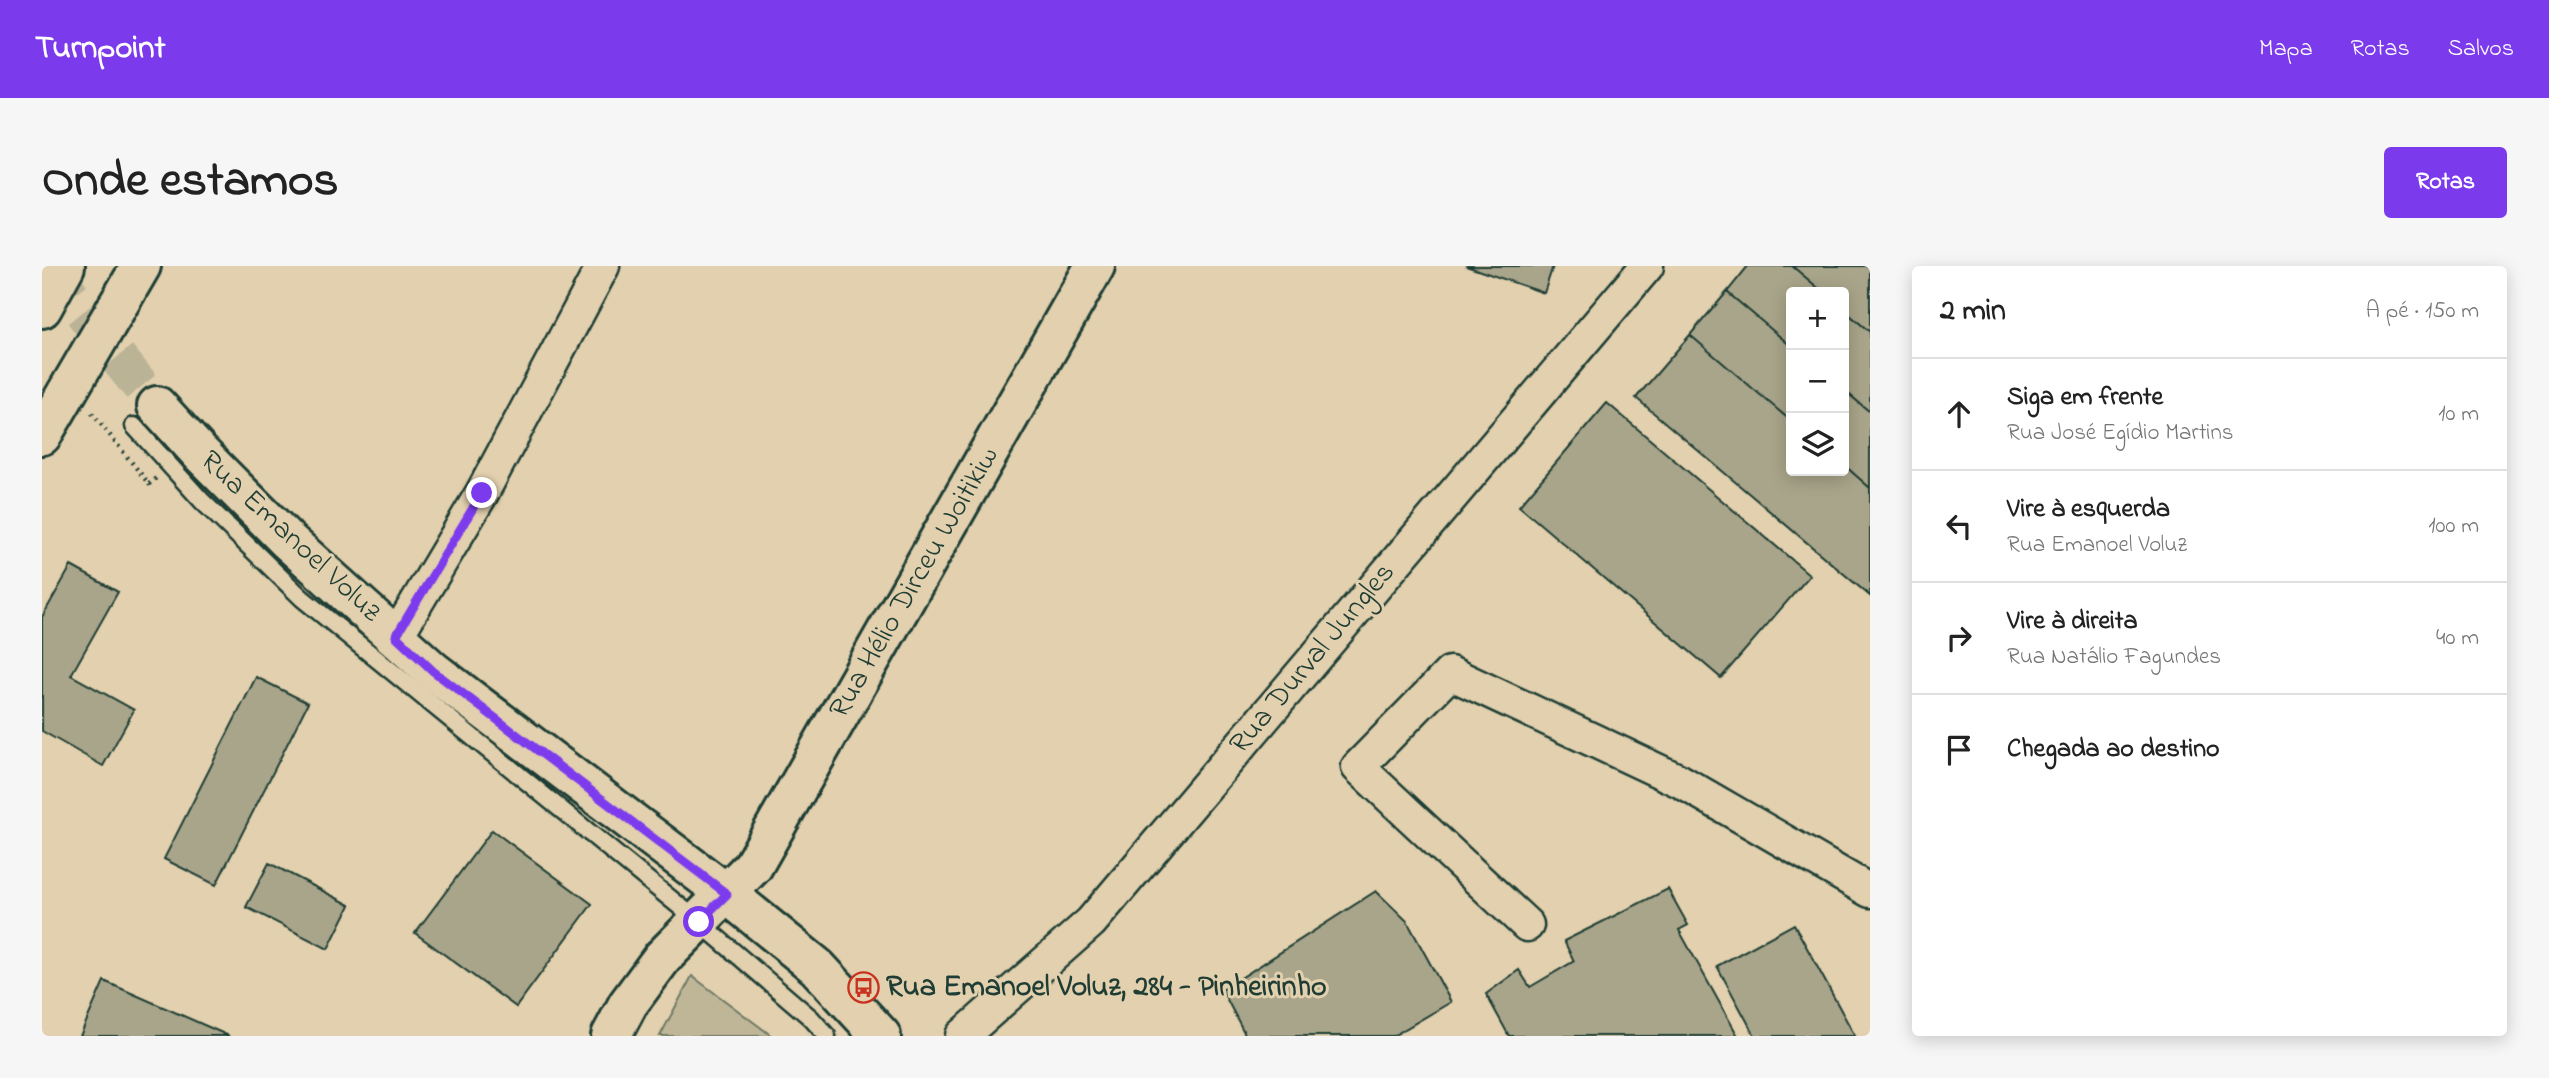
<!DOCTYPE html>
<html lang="pt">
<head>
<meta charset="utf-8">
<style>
  :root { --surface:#fff; --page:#f6f6f6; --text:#222; --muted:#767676; --line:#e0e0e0; --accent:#7c3aed }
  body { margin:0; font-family:"Indie Flower",sans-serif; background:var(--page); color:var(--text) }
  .controls { position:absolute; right:21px; top:21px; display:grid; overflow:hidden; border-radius:7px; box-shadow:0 4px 18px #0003 }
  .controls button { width:63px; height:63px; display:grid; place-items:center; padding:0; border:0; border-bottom:2px solid var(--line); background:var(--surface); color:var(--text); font:35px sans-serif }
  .stop { position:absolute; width:21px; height:21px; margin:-16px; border:5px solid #7c3aed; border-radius:50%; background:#fff }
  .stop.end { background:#7c3aed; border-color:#fff; box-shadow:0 2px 7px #0008 }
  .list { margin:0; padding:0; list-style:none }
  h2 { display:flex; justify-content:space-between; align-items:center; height:91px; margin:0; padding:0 28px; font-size:30px }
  h2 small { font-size:23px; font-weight:400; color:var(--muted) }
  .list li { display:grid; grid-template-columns:46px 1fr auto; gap:21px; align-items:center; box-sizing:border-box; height:112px; padding:0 28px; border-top:2px solid var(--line) }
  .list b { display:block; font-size:26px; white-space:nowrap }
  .list p { margin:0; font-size:23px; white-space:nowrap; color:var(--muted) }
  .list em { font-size:23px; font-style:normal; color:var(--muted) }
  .icon { flex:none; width:38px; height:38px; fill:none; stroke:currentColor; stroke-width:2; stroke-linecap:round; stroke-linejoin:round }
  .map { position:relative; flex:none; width:1828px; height:770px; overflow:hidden; border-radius:7px }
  header { display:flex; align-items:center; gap:42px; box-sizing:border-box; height:98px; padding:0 35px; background:var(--accent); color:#fff }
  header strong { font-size:33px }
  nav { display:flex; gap:38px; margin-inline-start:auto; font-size:24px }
  .intro { display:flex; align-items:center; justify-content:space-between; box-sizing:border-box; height:168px; padding:0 42px }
  h1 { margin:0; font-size:49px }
  .button { padding:18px 32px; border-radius:7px; background:var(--accent); color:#fff; font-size:24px; font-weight:700 }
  main { display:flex; gap:42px; padding:0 42px }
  aside { flex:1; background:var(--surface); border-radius:7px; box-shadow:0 4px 18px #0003 }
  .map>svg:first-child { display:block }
  .green { fill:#bfb698; stroke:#6f7a66; stroke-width:2 }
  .building { fill:#a9a58a; stroke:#1f3d34; stroke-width:2 }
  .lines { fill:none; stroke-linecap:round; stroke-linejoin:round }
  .primary-tunnel { stroke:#bbb396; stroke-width:38; stroke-dasharray:38 19; stroke-linecap:butt }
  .lane-casing { stroke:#1f3d34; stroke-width:21 }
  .street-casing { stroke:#1f3d34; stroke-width:37 }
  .secondary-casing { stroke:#1f3d34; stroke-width:44 }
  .primary-casing { stroke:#1f3d34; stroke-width:44 }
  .highway-casing { stroke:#1f3d34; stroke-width:44 }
  .path { stroke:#1f3d34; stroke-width:4.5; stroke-dasharray:2 5; stroke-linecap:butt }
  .lane { stroke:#e2d0ae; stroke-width:16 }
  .street { stroke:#e2d0ae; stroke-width:32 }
  .secondary { stroke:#e2d0ae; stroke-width:38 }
  .primary { stroke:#e2d0ae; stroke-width:38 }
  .highway { stroke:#e2d0ae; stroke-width:38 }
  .route { stroke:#7c3aed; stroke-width:9 }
  .labels { text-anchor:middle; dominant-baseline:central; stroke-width:6; stroke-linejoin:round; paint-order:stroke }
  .street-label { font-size:30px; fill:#1f3d34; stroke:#e2d0ae }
  .poi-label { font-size:30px; font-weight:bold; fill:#1f3d34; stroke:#e2d0ae; text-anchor:start }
</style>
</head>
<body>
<header>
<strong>Turnpoint</strong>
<nav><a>Mapa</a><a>Rotas</a><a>Salvos</a></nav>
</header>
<div class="intro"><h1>Onde estamos</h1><a class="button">Rotas</a></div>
<main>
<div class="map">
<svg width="1828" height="770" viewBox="0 0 1828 770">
  <rect width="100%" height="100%" fill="#e2d0ae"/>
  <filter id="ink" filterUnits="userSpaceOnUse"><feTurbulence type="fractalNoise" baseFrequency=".0143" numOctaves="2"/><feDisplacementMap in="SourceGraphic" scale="14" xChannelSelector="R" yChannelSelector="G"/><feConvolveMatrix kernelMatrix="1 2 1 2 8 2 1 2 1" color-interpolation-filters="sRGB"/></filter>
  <g filter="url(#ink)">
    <path class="green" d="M650 710 730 770H618Z"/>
    <path class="building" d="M1424 0H1511L1502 27Z
      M1706 0H1750L1781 26H1749V80L1685 26Z
      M1750 0H1828V66L1802 44V26H1781Z
      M1685 26 1749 80V155L1648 69Z
      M1802 44 1828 66V146L1802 124Z
      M1648 69 1749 155V205H1802V199L1828 222V330L1594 132Z
      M1802 124 1828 146V222L1802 199Z
      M1565 137 1768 309 1679 412 1477 240Z
      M29 300 76 326 29 409 92 444 61 500 0 465V351Z
      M214 411 266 437 174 619 122 593Z
      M450 564 550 638 474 741 373 667Z
      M227 597 308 639 286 683 204 641Z
      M1626 623 1646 659 1637 664 1696 770H1467L1444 728 1477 704 1488 721 1532 695 1522 675Z
      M1334 625 1365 655 1409 736 1351 770H1204L1180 724Z
      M1752 658 1813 770H1713L1675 700Z
      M62 715 187 770H38Z"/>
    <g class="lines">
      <path class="primary-tunnel" d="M7 0 72 87 115 140"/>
      <defs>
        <path id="lane" d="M92 160 160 235 260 332 657 656 769 752 785 770"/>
        <path id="street" d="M354 371 440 227 561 0
          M1485 659 1316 501 1408 407 1638 515 1828 625
          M920 770 1049 656 1605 0"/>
        <path id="secondary" d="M0 169 99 0
          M569 770 586 738 620 692 711 600 1053 0"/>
        <path id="primary" d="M115 140 157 186 244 273 391 405 685 628 775 701 839 770"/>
        <path id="highway" d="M0 42 23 0"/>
      </defs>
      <use href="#lane" class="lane-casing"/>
      <use href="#street" class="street-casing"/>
      <use href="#secondary" class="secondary-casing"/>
      <use href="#primary" class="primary-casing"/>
      <use href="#highway" class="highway-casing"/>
      <path class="path" d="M50 147 107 218 114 212"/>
      <use href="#lane" class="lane"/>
      <use href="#street" class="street"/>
      <use href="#secondary" class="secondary"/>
      <use href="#primary" class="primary"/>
      <use href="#highway" class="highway"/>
    </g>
  </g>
  <g class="lines" filter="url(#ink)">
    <path class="route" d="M440 227 354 370 391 405 685 628 657 656"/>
  </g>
  <defs>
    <symbol id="bus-ring" viewBox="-11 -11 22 22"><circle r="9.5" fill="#e2d0ae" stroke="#c8321e" stroke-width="1.5"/><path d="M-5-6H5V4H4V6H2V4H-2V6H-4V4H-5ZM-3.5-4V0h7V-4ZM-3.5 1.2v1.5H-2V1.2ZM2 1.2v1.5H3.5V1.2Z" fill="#c8321e"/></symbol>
  </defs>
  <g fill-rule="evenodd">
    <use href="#bus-ring" x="804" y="704" width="35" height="35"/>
  </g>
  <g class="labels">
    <g class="street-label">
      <text transform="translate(248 271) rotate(43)">Rua Emanoel Voluz</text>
      <text transform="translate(873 317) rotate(-60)">Rua Hélio Dirceu Woitikiw</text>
      <text transform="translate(1271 393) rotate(-50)">Rua Durval Jungles</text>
    </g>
    <g class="poi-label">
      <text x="844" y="722">Rua Emanoel Voluz, 284 - Pinheirinho</text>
    </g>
  </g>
</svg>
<div class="controls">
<button>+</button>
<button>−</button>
<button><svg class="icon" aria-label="layers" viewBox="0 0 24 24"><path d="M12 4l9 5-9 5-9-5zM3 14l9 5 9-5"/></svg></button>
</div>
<div class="stop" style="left:657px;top:656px"></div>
<div class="stop end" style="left:440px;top:227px"></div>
</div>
<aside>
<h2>2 min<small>A pé · 150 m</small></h2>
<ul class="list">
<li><svg class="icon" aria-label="ahead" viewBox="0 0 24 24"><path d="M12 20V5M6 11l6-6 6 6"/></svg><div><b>Siga em frente</b><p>Rua José Egídio Martins</p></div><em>10 m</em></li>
<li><svg class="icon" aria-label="left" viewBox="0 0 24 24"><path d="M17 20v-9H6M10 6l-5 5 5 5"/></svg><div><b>Vire à esquerda</b><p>Rua Emanoel Voluz</p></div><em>100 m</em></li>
<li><svg class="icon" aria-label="right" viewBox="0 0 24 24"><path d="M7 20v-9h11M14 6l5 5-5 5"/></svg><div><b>Vire à direita</b><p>Rua Natálio Fagundes</p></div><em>40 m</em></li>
<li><svg class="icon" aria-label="arrive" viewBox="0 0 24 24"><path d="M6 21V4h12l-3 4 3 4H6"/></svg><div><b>Chegada ao destino</b></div></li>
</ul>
</aside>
</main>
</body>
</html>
